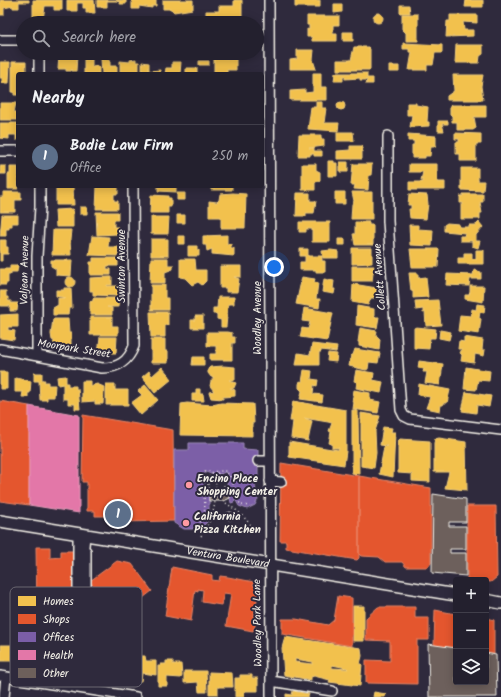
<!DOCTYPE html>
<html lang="en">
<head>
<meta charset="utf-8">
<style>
  :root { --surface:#23202e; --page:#2b2836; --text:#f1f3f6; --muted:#a3a3aa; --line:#403e4a; --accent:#8bbbb9 }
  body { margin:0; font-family:Kalam,sans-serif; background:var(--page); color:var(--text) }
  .controls { position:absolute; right:12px; bottom:12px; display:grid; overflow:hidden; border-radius:4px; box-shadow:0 2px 10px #0003 }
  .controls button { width:36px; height:36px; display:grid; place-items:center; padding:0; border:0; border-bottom:1px solid var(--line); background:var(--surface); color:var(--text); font:20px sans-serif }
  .you { position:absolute; left:274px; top:267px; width:14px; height:14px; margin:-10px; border:3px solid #fff; border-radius:50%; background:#1a73e8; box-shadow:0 0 0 6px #1a73e833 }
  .badge { display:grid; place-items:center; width:26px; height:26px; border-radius:50%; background:var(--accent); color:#fff; font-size:13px; font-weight:700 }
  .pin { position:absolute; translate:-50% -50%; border:2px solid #fff; box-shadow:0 1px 4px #0006 }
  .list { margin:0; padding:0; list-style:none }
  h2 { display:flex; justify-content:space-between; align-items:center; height:52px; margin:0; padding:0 16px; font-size:17px }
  h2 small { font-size:13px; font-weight:400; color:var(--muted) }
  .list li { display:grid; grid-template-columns:26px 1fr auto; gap:12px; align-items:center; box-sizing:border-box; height:64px; padding:0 16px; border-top:1px solid var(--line) }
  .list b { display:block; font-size:15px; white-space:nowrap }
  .list p { margin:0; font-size:13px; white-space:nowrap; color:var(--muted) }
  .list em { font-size:13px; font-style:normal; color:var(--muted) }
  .icon { flex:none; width:22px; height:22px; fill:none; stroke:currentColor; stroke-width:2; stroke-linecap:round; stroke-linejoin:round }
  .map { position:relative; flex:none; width:501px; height:697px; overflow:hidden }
  .search { position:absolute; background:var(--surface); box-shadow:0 2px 10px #0003; left:16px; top:16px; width:248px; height:44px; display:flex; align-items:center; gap:10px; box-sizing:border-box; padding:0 14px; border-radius:22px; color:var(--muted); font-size:15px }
  .panel { position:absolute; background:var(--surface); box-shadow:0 2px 10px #0003; left:16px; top:72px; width:248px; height:116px; border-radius:4px }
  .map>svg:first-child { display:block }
  .homes { fill:#f2c14e; stroke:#f3cf7c; fill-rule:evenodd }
  .shops { fill:#e4572e; stroke:#e98566 }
  .offices { fill:#7b5ea7; stroke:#9f8aba }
  .health { fill:#e377a8; stroke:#e89cbb }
  .building { fill:#6d605b; stroke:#f4f1e8 }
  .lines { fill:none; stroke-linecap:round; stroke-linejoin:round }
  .minor-casing { stroke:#f4f1e8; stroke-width:12 }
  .major-casing { stroke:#f4f1e8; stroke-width:14 }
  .path { stroke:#f4f1e8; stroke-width:1.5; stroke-dasharray:1 3; stroke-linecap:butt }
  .minor { stroke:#2f2a3d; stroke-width:9 }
  .major { stroke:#2f2a3d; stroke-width:11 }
  .path-bridge { stroke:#f4f1e8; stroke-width:1.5; stroke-dasharray:1 3; stroke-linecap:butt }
  .poi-dot { fill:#ff9aa2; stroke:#2f2a3d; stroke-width:1.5 }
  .labels { text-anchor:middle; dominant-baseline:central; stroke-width:4; stroke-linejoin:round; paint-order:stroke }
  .street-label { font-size:11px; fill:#f4f1e8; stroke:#2f2a3d }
  .poi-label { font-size:11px; font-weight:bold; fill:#f4f1e8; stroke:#2f2a3d; text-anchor:start }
  .key { fill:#2f2a3d; stroke:#6a6670; stroke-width:1 }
  .key-label { font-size:11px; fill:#f4f1e8 }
</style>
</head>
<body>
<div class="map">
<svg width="501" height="697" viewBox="0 0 501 697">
  <rect width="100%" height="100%" fill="#2f2a3d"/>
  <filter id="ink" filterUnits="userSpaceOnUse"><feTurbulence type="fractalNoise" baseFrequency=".025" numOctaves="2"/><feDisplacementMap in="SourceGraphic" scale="8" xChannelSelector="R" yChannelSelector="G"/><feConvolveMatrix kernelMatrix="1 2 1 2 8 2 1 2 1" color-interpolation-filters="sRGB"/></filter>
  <g filter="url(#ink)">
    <path class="homes" d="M0 0H29V2H19V8H13V6L4 8V15H0Z
      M33 0H62V10H54V6H45L43 20H33Z
      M67 0H94L95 13H86V8H83V3H77V11H67Z
      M97 0H126V4H120V2L116 1H107V7H97Z
      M132 0H156V6H152V8L139 6V9H132Z
      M163 0H193V9L174 12 171 9H163Z
      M234 0H242V23H206V11H219V6H234Z
      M295 0H320V7H295Z
      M466 0H483V7H465Z
      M334 4H342V12L334 13Z
      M400 5H409L410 13H400Z
      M373 18a5 5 0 1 1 10 0a5 5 0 1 1-10 0Z
      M402 14H418V41H406V33L402 29Z
      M450 15H477V23L463 22 464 30H473V36L446 37 447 21H450Z
      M307 16H339V25H333V34H337V41H312V37H307V29L309 30V25H307Z
      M343 32H353V41H343Z
      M403 43 442 45V53H435L433 65H427V70H409L412 52H409V49H403Z
      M456 45H483V54L480 56 479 63H455Z
      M354 47H368L370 49V70H337V60H351Z
      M297 50H314L313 60 316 69H290V60L297 59Z
      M59 55H77L76 71H72V69L71 71H66V69H58Z
      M214 58 236 59V70H227V74H214Z
      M84 59H92V67L99 66V74H84Z
      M101 59H110V66H117V74H102Z
      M136 59V62H139V74H120V61L130 62V60Z
      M199 61H209V65H199Z
      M0 62H10L9 83H2V78H0Z
      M12 62H26V74H18V95H14V92H12Z
      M142 62 149 63V71L160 70V74H142Z
      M172 62H181L180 74H165L166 68H172Z
      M389 66H399V72H389Z
      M186 68H197V74H186Z
      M313 73H321V87H327V100H290V91L305 90V93L313 92Z
      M335 73H367V78H373V84H366L367 80H360V78L345 79V76H343V81H334Z
      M453 75H483L481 86 483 100H447V96L454 91Z
      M337 106a4 4 0 1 1 8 0a4 4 0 1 1-8 0Z
      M316 102H322V108H326L324 123H339L338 131 308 129 311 107H316Z
      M0 103H16L14 112H18V120H0Z
      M407 103H416V105L428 107 427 122H429V126L410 127 412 115H407Z
      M451 105H486V117H474L476 128 473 130H457V122H452V116L450 114V106Z
      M438 121H448V124H442L444 131H438Z
      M0 123H18V140H16V135H9V139L0 138Z
      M337 132H353L354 141H337Z
      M455 133 481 134V144H476V161H460V154H456V142H459V139H455Z
      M408 134 436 136V146H431L430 156H425V158H412V145H414V141H408Z
      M299 135H321V139H324V146L309 148H314V151H322V156H314V154H310V156H298Z
      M350 146H362V159H337V151L350 150Z
      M328 161H334V163H337V176H328Z
      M340 162H348V172H340Z
      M302 164H316V170L320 172V181L315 182V190H302Z
      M353 164H372L371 175H369L368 190 354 189 355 185H351Z
      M409 164H437V182H445V190H409V182H423V180H421L423 172H409Z
      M0 166H6V174H0Z
      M10 167H18V189H8V174H10Z
      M461 168H478V181H484L483 191 461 190Z
      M97 186 118 187V194H114V201H118V209H96Z
      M158 186H176V192L158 191Z
      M211 186H232V190H211Z
      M56 187H73L74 205H56Z
      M3 192H21V200H15V212H0V197H3Z
      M335 192H345V204H335Z
      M352 192H372V219H351L352 204 354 201Z
      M177 193H185V200H177Z
      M233 193 246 194 245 228H221V217H209V201L217 202 219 200 220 194Z
      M297 193H310V201H316L314 213H306V216H296Z
      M409 194 427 195 428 204 426 219 410 218 409 209H411V205H408Z
      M463 194H483V202H480L482 213H480V219H461V205H463V203H460V196H463Z
      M151 195 168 196V198H171V207H168V213H150Z
      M80 207H87V214H80Z
      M73 209V227H56L55 210Z
      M96 212H118V220H114V227H118V234L97 235Z
      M2 215H18V223H12V226H9V229H6V236H0Z
      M177 215H185V223H177Z
      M151 217H169L168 234H151Z
      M299 222H330V242H312V229H306V232H299Z
      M355 222H369V225H373V245H355L353 234H355Z
      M479 222 483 227 476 235V241H480L478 248 472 246V241H460V236H464L465 233 444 231V225L447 223 459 224V227H469V225H476Z
      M409 225H418V229L433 230 432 246 410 245Z
      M53 230H71L70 240 71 255H52Z
      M227 235V244H231V248H234V256L212 254V249L207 251 206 245H203V236Z
      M92 236 109 237 108 247H118V256L89 255Z
      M178 236H185V244H178Z
      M151 239H168V256H151Z
      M338 239H345V245H338Z
      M0 240H6V247H8V254H2V261H0Z
      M188 246H197V250H199V256H188Z
      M352 248H372V263L352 264Z
      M300 249H308V256H322V261H325V272H316V270H300V262H305V256H300Z
      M410 249H439L438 267H412Z
      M331 250 338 251V258H323L322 251Z
      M476 250H484V264H458V258H464V253H472V259H476Z
      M93 258H118V266H107V269H111V275H90V262H93Z
      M151 258H168V265H173V269L165 272V283H150Z
      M180 259H195L196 270H206V281L202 285 198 282 192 285 185 278 180 277Z
      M51 260H72L71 276 56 275V269L51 266Z
      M10 265H18L17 272H11V274H8V283H6V285H0V269H10Z
      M220 266H241V277H234L239 279 237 292H226V288H220Z
      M352 266H374L372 281H352Z
      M474 270 481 272V279H470L469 286 446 285 447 274 473 275Z
      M409 273H418V278L426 277 428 297 413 298V291H411Z
      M109 277H112V285H107V286H119V296L93 295V291H90V278Z
      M302 277 315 279 314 282 318 283 316 299H320L319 308 296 304Z
      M65 282a5 5 0 1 1 10 0a5 5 0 1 1-10 0Z
      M324 279 334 281 333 289H335L334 294 322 292Z
      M353 284 377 288 375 298H371L368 305 352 302Z
      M151 285H165V298H168V310H151Z
      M470 286H484L483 302 465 299V295H469L470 292Z
      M64 288H71L72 308H69L68 315H53V308L58 305V298H66L56 296V290H64Z
      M0 291H6V297H8V301H11V303H18L17 311H10V306H0Z
      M218 297H234V304H228L226 327H221V320L217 319V314H213V308H217Z
      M93 298H119L118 307H107L112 308V315H90V301H93Z
      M438 300 441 325 426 326 425 312 423 313V309L416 310 415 301Z
      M477 304 485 305 484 313 480 312 479 318 481 319 479 334 458 331 460 315 471 316 472 309 476 310Z
      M357 306 374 309V317H379L377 328 356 325Z
      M304 308 333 313 327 341 300 337 302 328 308 329 310 322 302 321Z
      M150 312H168V325H165V337H151Z
      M18 314V327H8V330L15 331 14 340 0 338V315Z
      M195 316H203V328H191V320H195Z
      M90 317H112V326H118V335H90Z
      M53 319H68L69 333H71V348L53 346 54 341 52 340 51 334Z
      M416 327 436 329 435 338H430L429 349 414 348V328Z
      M360 328 377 331 376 335 380 339 379 350 359 346V342H358Z
      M440 330 451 332 449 340 439 338Z
      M207 332H227L232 333V337H235V343H232V360H210V354H216V346H207Z
      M100 337H117L116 353H98Z
      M464 337 483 340 482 350H485L484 356 475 354 474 363 461 361 462 355 460 353 462 349H458L459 341 464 342Z
      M151 339H165V351H168V363H151Z
      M312 344 337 347 336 352 321 350V352H319V365H296L298 353 310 355Z
      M355 349 380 353 378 363 369 362 368 369 366 370 349 366 351 355H353Z
      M328 353 337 354 336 362 327 361Z
      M193 357H204V365H192Z
      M419 361 443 364 440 385 425 383 427 372H423L424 369 418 368Z
      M223 366 235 367V380H229L236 383 234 388H230L235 390V396L223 397V399L211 398 209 392 214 391 210 386 211 381 214 377H211L208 373V369L210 367Z
      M162 367 172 379 155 393 142 377 149 371 152 376Z
      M466 367 490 371 489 381 478 380 476 390 464 389Z
      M304 370 312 371 311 379 318 380 317 386 314 385 313 394 323 395 322 402 300 399 302 391 299 388V384L300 381 302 382Z
      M356 370 374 373 373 380 383 382 381 393 356 388 357 382 354 381Z
      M0 372H7V389H0Z
      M34 373H42V380H45L44 382H48V385H55L54 397H47V400H40L39 381H34Z
      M66 376V383H68V386H76V389H78L80 409H75V404H68V399H63V384L58 385 57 377Z
      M15 378 31 381 30 393H28V397H22L23 392H15Z
      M82 381H90V386L97 384 104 387 103 404H95V401L82 402Z
      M106 384H115V390H128V405H106Z
      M419 384 450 390 447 403H444L443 405H441L440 411 426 408 430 397 418 395Z
      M145 385 158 400 141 415 131 403 142 395 138 391Z
      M196 389H200V394H203L204 401H192V394H196Z
      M354 390 370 393V400L380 402 378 413 353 409 354 402H352Z
      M466 392 491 396 489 407 477 405 476 413 462 411Z
      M293 401 346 410V451L344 465 289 457V442L338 450 339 448H332V444L329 443 331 432 329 431 332 423 328 422 304 418 312 421 308 441 291 438 293 421H290Z
      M187 403 212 405 221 403 253 404 254 423H252V436L180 435 181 404Z
      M352 410 358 411 359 474 352 473Z
      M361 413 380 416 375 431 376 453 374 468 361 466Z
      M383 427 392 428 391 432H395L393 477 379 474 384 447 387 446 380 445Z
      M439 438 466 442 467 490 445 488 449 472H434V443L435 439Z
      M400 439 430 441V482L412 481V474L398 473V441Z
      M353 606H364V641H353Z
      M285 637 361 648 362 656 360 664H362L360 686 329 682 330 680 314 676 311 677V680L284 675 282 648ZM295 659 313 662V664L295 662ZM332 665 347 668 348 669 332 668Z
      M1 645H17V661H1Z
      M133 656H145L146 661H156V675L142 673 141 681H133Z
      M166 661H173V664H181L182 676 181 678 167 677V686H158V666H161V664H166Z
      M184 671H206L207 692H199L198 682 184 683Z
      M209 672 232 673 233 687H218V694H209Z
      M240 675H252V678H258V691H246L244 692V697H235V678H240Z
      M293 691 309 694 308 697H286V694L292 695Z
      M374 692 386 694 385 697H373Z"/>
    <path class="shops" d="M0 401 29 406V505L0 501Z
      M83 415 173 430 174 521 121 522V516H95V511H87V482H82Z
      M281 463 359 476V558L357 560 286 548V541H280Z
      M359 476 431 488V563L428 567H406L402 562H385L379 557 361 556 359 554Z
      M467 506H496L497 577 491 582 467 579Z
      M36 547H50V558L61 557V551H74V612H37Z
      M117 561 132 564 152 591 139 601 142 605 139 607 140 610 130 609 125 611 109 608 90 581Z
      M172 567 212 575V580L219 581 220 576 228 577 254 582 253 585 259 589 254 615 255 620H257L253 631 226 626 231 594 224 593 221 605 202 602 203 590 198 589V591L195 590 191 621 165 616Z
      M338 596 352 598V646L282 634V619H296L328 625 334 620Z
      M378 607H415V618H429V640H417V684L366 683V660L390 661V641L366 640V618Z
      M435 610 456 614V648L434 645Z
      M486 618 494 620V654L486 653Z"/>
    <path class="offices" d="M189 443H243V449L258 450V483L255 486 258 499 255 505 247 509 239 506 235 499 234 502 231 503 227 483 229 476 225 472 216 476 206 472 203 476 205 483 203 490 209 496V520L200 529H184L174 523V450H189Z"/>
    <path class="health" d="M29 406 79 415V513L29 505Z"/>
    <path class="building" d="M229 490 230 498 224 501H209V496L221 497Z
      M433 494 466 499V522H449V526H466V549H450V553H466V576L432 573Z
      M226 516a4 4 0 1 1 8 0a4 4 0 1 1-8 0Z
      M428 644 456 648V682H486V653L496 655 497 697H429Z"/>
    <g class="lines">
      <defs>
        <path id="minor" d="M269 0 271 697
          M0 40H23
          M257 40H269
          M39 53V74
          M388 136V221L401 410 404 416 410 419 501 430
          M0 151H18
          M0 349 102 368C118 368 128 362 134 346L133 186
          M37 355V256L40 207V186
          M258 461H270
          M270 481 281 482
          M86 551V594
          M81 558V549L84 546 85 535
          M81 587 82 595 87 600
          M42 619 72 623 78 616V533
          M0 676 136 697
          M271 681 332 691
          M4 697 6 677"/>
        <g id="major">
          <path id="s1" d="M0 521 456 595"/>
          <path d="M486 600 501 603"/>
        </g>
      </defs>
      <use href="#minor" class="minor-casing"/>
      <use href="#major" class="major-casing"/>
      <path class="path" d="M216 471C207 477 207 481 209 491L240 513 260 535
        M216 495C227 487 227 480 217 472
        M201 536C218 512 215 499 216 472"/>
      <use href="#minor" class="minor"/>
      <use href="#major" class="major"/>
      <path class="path-bridge" d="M200 522C210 508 201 492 202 476L206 471H211L216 476 221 471H226C235 481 234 495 241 505L250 506"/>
    </g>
  </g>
  <g class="poi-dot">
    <circle cx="189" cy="485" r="4"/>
    <circle cx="186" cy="523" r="4"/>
  </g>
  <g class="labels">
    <g class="street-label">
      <text transform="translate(122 266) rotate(-90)">Swinton Avenue</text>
      <text transform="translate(25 270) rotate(-89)">Valjean Avenue</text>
      <text transform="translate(380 277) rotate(-94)">Collett Avenue</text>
      <text transform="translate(258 318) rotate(-90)">Woodley Avenue</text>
      <text transform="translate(74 349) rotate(9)">Moorpark Street</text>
      <text stroke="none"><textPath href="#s1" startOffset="231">Ventura Boulevard</textPath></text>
      <text transform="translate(258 623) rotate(-91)">Woodley Park Lane</text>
    </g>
    <g class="poi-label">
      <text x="197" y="479">Encino Place<tspan x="197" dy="13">Shopping Center</tspan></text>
      <text x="194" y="517">California<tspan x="194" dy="13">Pizza Kitchen</tspan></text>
    </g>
  </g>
  <rect x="10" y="587" width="132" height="100" rx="6" class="key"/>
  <rect x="18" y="596" width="18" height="10" fill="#f2c14e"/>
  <rect x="18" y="614" width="18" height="10" fill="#e4572e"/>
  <rect x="18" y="632" width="18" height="10" fill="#7b5ea7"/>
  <rect x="18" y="650" width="18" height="10" fill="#e377a8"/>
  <rect x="18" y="668" width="18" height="10" fill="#6d605b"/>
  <g class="key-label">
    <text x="43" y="605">Homes</text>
    <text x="43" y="623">Shops</text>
    <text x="43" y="641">Offices</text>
    <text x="43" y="659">Health</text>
    <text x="43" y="677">Other</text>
  </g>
</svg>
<div class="controls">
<button>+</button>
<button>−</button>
<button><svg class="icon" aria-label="layers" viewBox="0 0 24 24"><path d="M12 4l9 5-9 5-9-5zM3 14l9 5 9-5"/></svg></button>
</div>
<div class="you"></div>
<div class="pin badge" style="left:118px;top:514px;background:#5c6f8a">1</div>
<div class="search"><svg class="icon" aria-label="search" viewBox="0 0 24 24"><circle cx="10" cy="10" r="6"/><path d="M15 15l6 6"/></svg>Search here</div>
<section class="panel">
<h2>Nearby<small></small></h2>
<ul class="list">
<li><span class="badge" style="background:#5c6f8a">1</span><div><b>Bodie Law Firm</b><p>Office</p></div><em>250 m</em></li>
</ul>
</section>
</div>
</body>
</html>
